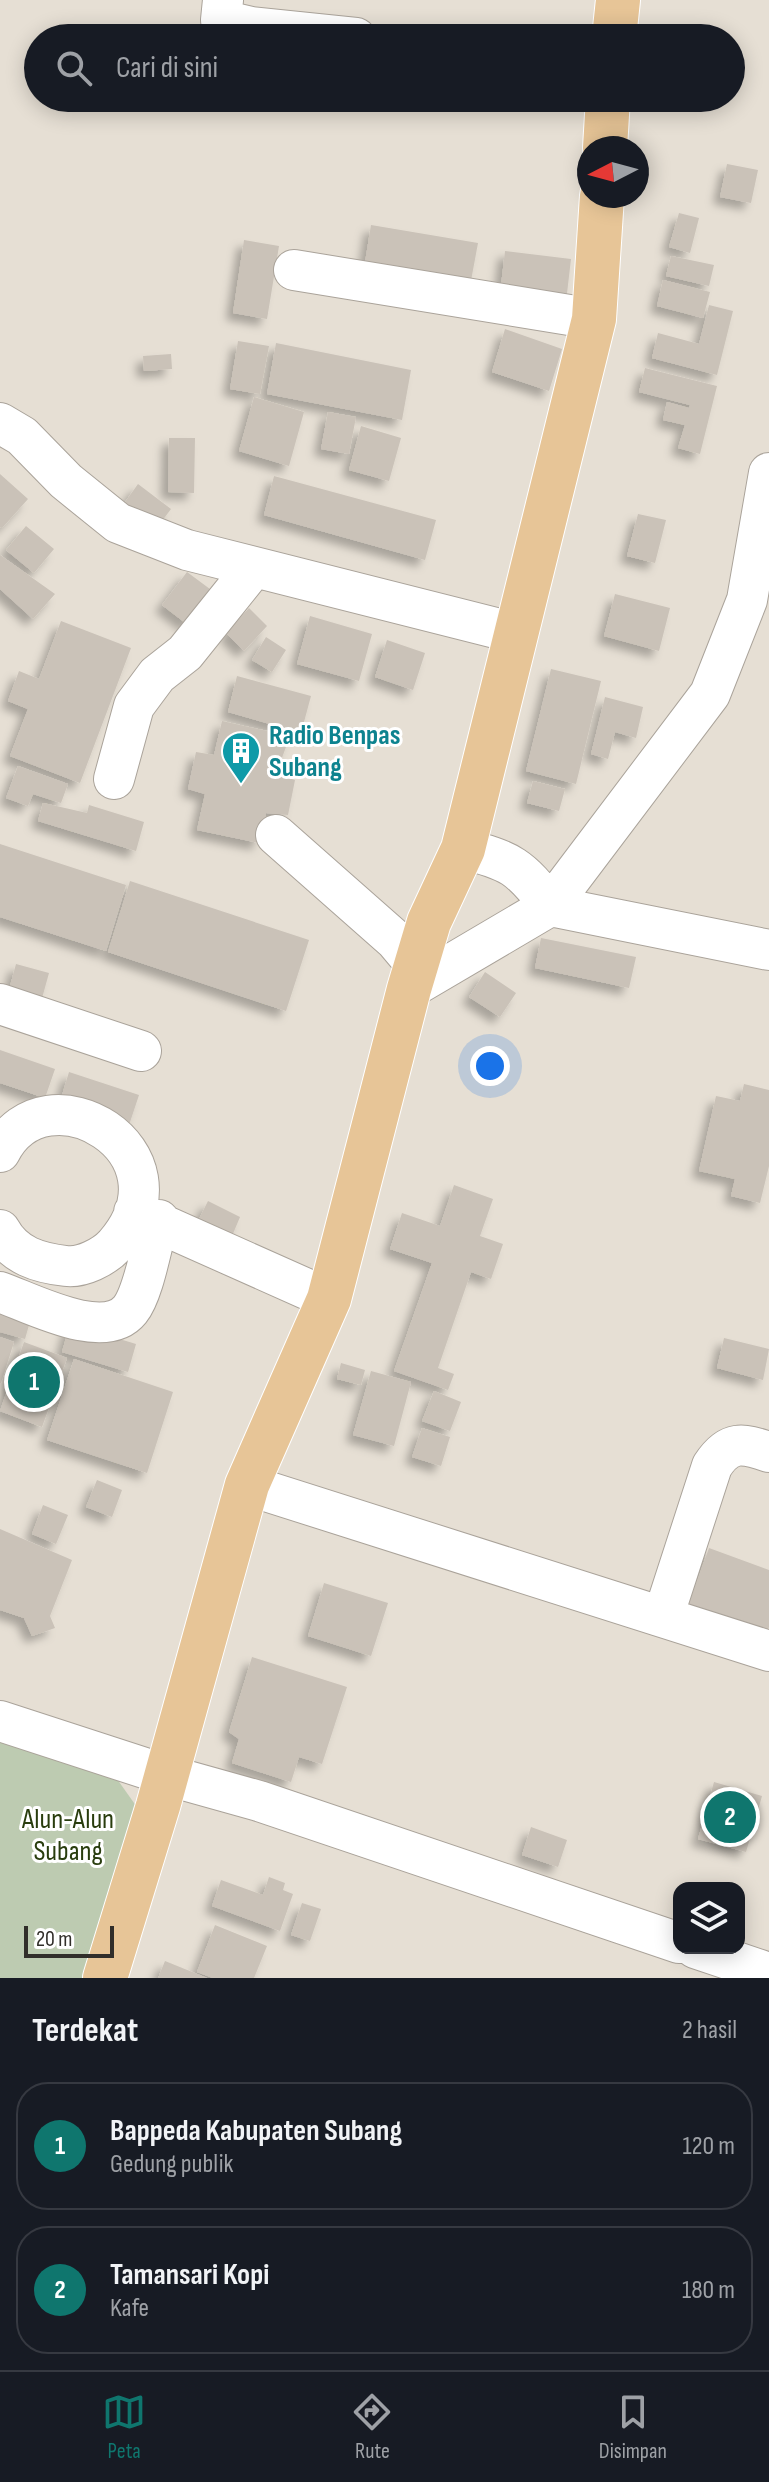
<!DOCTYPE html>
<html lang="id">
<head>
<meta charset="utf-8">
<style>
  :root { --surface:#171b24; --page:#20242c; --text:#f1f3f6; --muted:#9ea1a6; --line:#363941; --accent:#0f766e }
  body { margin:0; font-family:"Sofia Sans Condensed",sans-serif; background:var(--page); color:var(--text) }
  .controls { position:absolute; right:24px; bottom:24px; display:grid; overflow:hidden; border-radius:16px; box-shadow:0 4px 20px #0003 }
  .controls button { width:72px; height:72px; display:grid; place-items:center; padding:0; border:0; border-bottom:2px solid var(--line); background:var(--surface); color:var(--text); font:40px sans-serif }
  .compass { position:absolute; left:577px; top:136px; width:72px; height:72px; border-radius:50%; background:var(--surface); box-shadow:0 4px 20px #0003; rotate:264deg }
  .scale { position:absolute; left:24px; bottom:20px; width:90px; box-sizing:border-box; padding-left:8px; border:4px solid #312e2a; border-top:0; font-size:22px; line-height:28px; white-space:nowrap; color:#312e2a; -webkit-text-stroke:6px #fff; paint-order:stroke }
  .you { position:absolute; left:490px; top:1066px; width:28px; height:28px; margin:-20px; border:6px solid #fff; border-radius:50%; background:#1a73e8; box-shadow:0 0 0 12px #1a73e833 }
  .badge { display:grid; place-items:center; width:52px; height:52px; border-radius:50%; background:var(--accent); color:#fff; font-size:26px; font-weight:700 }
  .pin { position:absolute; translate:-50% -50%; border:4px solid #fff; box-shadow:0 2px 8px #0006 }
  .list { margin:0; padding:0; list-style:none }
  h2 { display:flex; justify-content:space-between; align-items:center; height:104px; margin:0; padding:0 32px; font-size:34px }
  h2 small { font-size:26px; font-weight:400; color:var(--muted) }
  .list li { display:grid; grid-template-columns:52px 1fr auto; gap:24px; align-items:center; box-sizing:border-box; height:128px; margin:0 16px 16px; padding:0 16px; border:2px solid var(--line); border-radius:32px }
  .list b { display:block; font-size:30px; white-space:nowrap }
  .list p { margin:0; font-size:26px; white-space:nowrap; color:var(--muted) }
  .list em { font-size:26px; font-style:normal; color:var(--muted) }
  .icon { flex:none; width:44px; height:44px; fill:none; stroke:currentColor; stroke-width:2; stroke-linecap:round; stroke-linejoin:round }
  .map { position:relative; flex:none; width:769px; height:1978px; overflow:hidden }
  .search { position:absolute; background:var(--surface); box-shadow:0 4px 20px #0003; left:24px; right:24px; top:24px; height:88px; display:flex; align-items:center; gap:20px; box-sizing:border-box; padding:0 28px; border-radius:44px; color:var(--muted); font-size:30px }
  .sheet { height:392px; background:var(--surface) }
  nav { display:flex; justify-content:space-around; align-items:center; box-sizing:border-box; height:112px; border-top:2px solid var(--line); background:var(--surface); font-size:22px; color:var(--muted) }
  nav a { display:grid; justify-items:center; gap:4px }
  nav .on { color:var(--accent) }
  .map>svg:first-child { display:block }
  .green { fill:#bdcbb1 }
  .building { fill:#cac2b8; filter:url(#shadow) }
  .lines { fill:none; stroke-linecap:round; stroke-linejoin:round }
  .minor-casing { stroke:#aaa39a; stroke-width:42 }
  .major-casing { stroke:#fff; stroke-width:46 }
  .minor { stroke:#fff; stroke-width:40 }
  .major { stroke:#e7c597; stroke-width:44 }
  .labels { text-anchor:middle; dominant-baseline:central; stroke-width:6; stroke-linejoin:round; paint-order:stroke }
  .culture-label { font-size:28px; font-weight:bold; fill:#0d838f; stroke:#fff; text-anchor:start }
  .park-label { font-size:28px; fill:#293d0e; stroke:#fff }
</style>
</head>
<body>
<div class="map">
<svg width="769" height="1978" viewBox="0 0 769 1978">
  <defs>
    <filter id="shadow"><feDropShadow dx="-7" dy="7" stdDeviation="4" flood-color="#0004"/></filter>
  </defs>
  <rect width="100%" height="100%" fill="#e6dfd4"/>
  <path class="green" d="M0 1740 117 1779 139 1810 93 1978H0Z"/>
  <path class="building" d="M727 164 758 170 751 203 720 197Z
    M679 213 699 218 690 253 669 247Z
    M371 225 478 243 470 286 364 269Z
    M244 240 279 246 267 319 233 313Z
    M505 251 571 259 566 302 500 294Z
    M671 256 714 265 709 286 666 276Z
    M663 280 710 292 703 318 657 306Z
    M709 305 733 311 717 375 652 358 658 333 699 344Z
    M505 329 562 349 549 391 492 372Z
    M238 341 269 346 260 394 230 389Z
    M276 343 411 370 402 420 267 394Z
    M171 354 172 369 144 371 143 356Z
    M645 368 717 386 700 454 678 448 685 425 663 420 667 402 689 408 690 405 639 392Z
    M254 397 304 412 289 466 239 451Z
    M328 412 356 417 349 454 321 449Z
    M361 426 401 438 389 481 349 470Z
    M169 438H195L194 493 168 492Z
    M0 474 28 499 2 528 0 527Z
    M274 476 436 520 425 560 264 515Z
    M138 484 171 509 156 529 123 505Z
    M638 514 666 520 655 563 627 556Z
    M26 526 54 549 34 573 6 550Z
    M0 555 55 594 33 619 0 589Z
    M187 572 214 592 188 625 162 605Z
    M615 594 670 608 659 651 604 636Z
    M249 608 267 626 244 651 226 633Z
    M310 616 372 634 359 681 297 664Z
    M61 621 131 648 80 783 10 756 28 709 8 701 19 671 39 679Z
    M266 637 286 650 272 672 252 660Z
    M387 640 425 653 413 690 375 677Z
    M551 669 601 681 576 784 526 771Z
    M237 676 311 696 301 733 228 712Z
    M605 697 643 707 636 738 615 732 608 759 591 754Z
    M222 721 290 736 276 774 295 780 288 815 266 813 259 843 197 830 205 794 188 789 196 752 214 755Z
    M18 766 68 784 61 803 33 794 28 806 6 798Z
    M533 781 565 789 559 811 527 803Z
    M43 803 87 813 89 805 144 822 136 851 38 821Z
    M0 844 126 885 106 951 0 917Z
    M130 881 309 940 286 1011 108 952Z
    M541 938 636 957 629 988 535 968Z
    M16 964 49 973 39 1009 6 1001Z
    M485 972 516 993 500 1017 469 997Z
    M0 1050 55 1069 45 1098 0 1083Z
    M69 1072 139 1095 129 1125 60 1102Z
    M744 1084 769 1090V1166L760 1203 731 1196 735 1179 699 1171 716 1096 740 1101Z
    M454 1185 493 1199 480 1236 503 1244 491 1279 471 1272 438 1368 454 1374 448 1390 394 1371 432 1263 390 1249 402 1213 440 1226Z
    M208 1201 240 1217 232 1236 199 1219Z
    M0 1301 33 1311 25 1339 0 1332Z
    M70 1324 136 1344 128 1372 62 1352Z
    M0 1337 14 1342 1 1383H0Z
    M724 1338 769 1349 763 1380 717 1368Z
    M24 1342 67 1358 42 1427 0 1411Z
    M74 1359 173 1392 147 1473 47 1440Z
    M341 1363 365 1370 361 1385 337 1379Z
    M371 1371 411 1382 394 1446 353 1435Z
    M434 1391 461 1402 450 1431 422 1421Z
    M422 1428 450 1437 441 1466 412 1457Z
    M97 1480 122 1490 112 1517 86 1507Z
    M43 1505 68 1515 56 1544 32 1534Z
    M0 1529 72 1560 50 1616 55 1628 32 1636 24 1618 0 1610Z
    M709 1548 769 1570V1627L764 1641 686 1612Z
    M324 1583 388 1603 371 1656 308 1636Z
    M252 1657 347 1687 322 1764 299 1757 291 1782 232 1763 239 1739 229 1732Z
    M714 1782 762 1796 746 1852 698 1839Z
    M531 1827 567 1840 558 1867 522 1855Z
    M269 1877 285 1883 283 1890 293 1894 280 1931 212 1906 221 1880 263 1895Z
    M302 1903 321 1909 310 1941 291 1935Z
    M215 1925 267 1946 254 1978H213L197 1972Z
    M165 1961 207 1978H158Z"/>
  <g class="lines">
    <defs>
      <path id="minor" d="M223 0 221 20 251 27 356 38
        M294 270 594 319
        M0 423 22 436 66 481 118 523 187 550 515 633
        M114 779 134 706 157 675 185 653 254 567
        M276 835 395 940 416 965
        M463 849C510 860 521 867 550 906L769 950
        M409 989 550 906 710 694 747 600 769 473
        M0 1004 141 1051
        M0 1152C45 1063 197 1151 115 1245 104 1257 82 1268 66 1266 39 1263 14 1256 0 1230
        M134 1212 329 1299
        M0 1292C31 1303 104 1342 130 1310 144 1293 152 1242 159 1220
        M247 1485 769 1651
        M663 1617 712 1466C729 1440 742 1443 769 1452
        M0 1721 166 1775 259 1801 679 1943
        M695 1948 769 1973"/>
      <path id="major" d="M614 38 618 0
        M605 148 608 98
        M105 1978 158 1806 247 1485 329 1299 409 989 429 922 463 849 594 319 602 196"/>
    </defs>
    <use href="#minor" class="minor-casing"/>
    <use href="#major" class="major-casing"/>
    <use href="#minor" class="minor"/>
    <use href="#major" class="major"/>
  </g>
  <defs>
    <symbol id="building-pin" viewBox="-11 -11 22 30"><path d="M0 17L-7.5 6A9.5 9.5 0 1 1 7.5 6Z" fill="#0f9aa8" stroke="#fff"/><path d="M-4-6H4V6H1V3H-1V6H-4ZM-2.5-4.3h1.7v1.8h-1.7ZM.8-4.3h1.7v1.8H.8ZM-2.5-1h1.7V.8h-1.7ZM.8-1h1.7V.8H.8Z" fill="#fff"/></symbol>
  </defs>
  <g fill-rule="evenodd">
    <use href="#building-pin" x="219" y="729" width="44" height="60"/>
  </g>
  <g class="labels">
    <g class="culture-label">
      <text x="269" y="735">Radio Benpas<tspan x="269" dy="32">Subang</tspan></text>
    </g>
    <g class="park-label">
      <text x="68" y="1819">Alun-Alun<tspan x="68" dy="32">Subang</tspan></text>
    </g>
  </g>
</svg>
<div class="controls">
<button><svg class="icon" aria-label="layers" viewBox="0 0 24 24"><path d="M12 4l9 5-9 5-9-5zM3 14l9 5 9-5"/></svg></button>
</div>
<svg class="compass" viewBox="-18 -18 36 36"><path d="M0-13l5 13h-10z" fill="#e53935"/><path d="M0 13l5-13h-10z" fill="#9ea1a6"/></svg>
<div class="scale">20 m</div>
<div class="you"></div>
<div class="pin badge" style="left:34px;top:1382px">1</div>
<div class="pin badge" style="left:730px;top:1817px">2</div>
<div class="search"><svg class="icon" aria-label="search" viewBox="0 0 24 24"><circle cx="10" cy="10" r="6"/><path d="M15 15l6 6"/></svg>Cari di sini</div>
</div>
<section class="sheet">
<h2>Terdekat<small>2 hasil</small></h2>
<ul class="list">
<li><span class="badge">1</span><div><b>Bappeda Kabupaten Subang</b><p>Gedung publik</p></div><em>120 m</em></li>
<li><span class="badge">2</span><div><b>Tamansari Kopi</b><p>Kafe</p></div><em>180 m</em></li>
</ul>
</section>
<nav>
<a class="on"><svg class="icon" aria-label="map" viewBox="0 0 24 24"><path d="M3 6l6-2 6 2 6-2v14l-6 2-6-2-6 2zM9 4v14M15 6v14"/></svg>Peta</a>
<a><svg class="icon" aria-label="directions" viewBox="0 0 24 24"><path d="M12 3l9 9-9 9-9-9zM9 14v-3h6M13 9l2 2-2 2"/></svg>Rute</a>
<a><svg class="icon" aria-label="saved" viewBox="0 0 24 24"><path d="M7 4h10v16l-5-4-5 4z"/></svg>Disimpan</a>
</nav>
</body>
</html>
